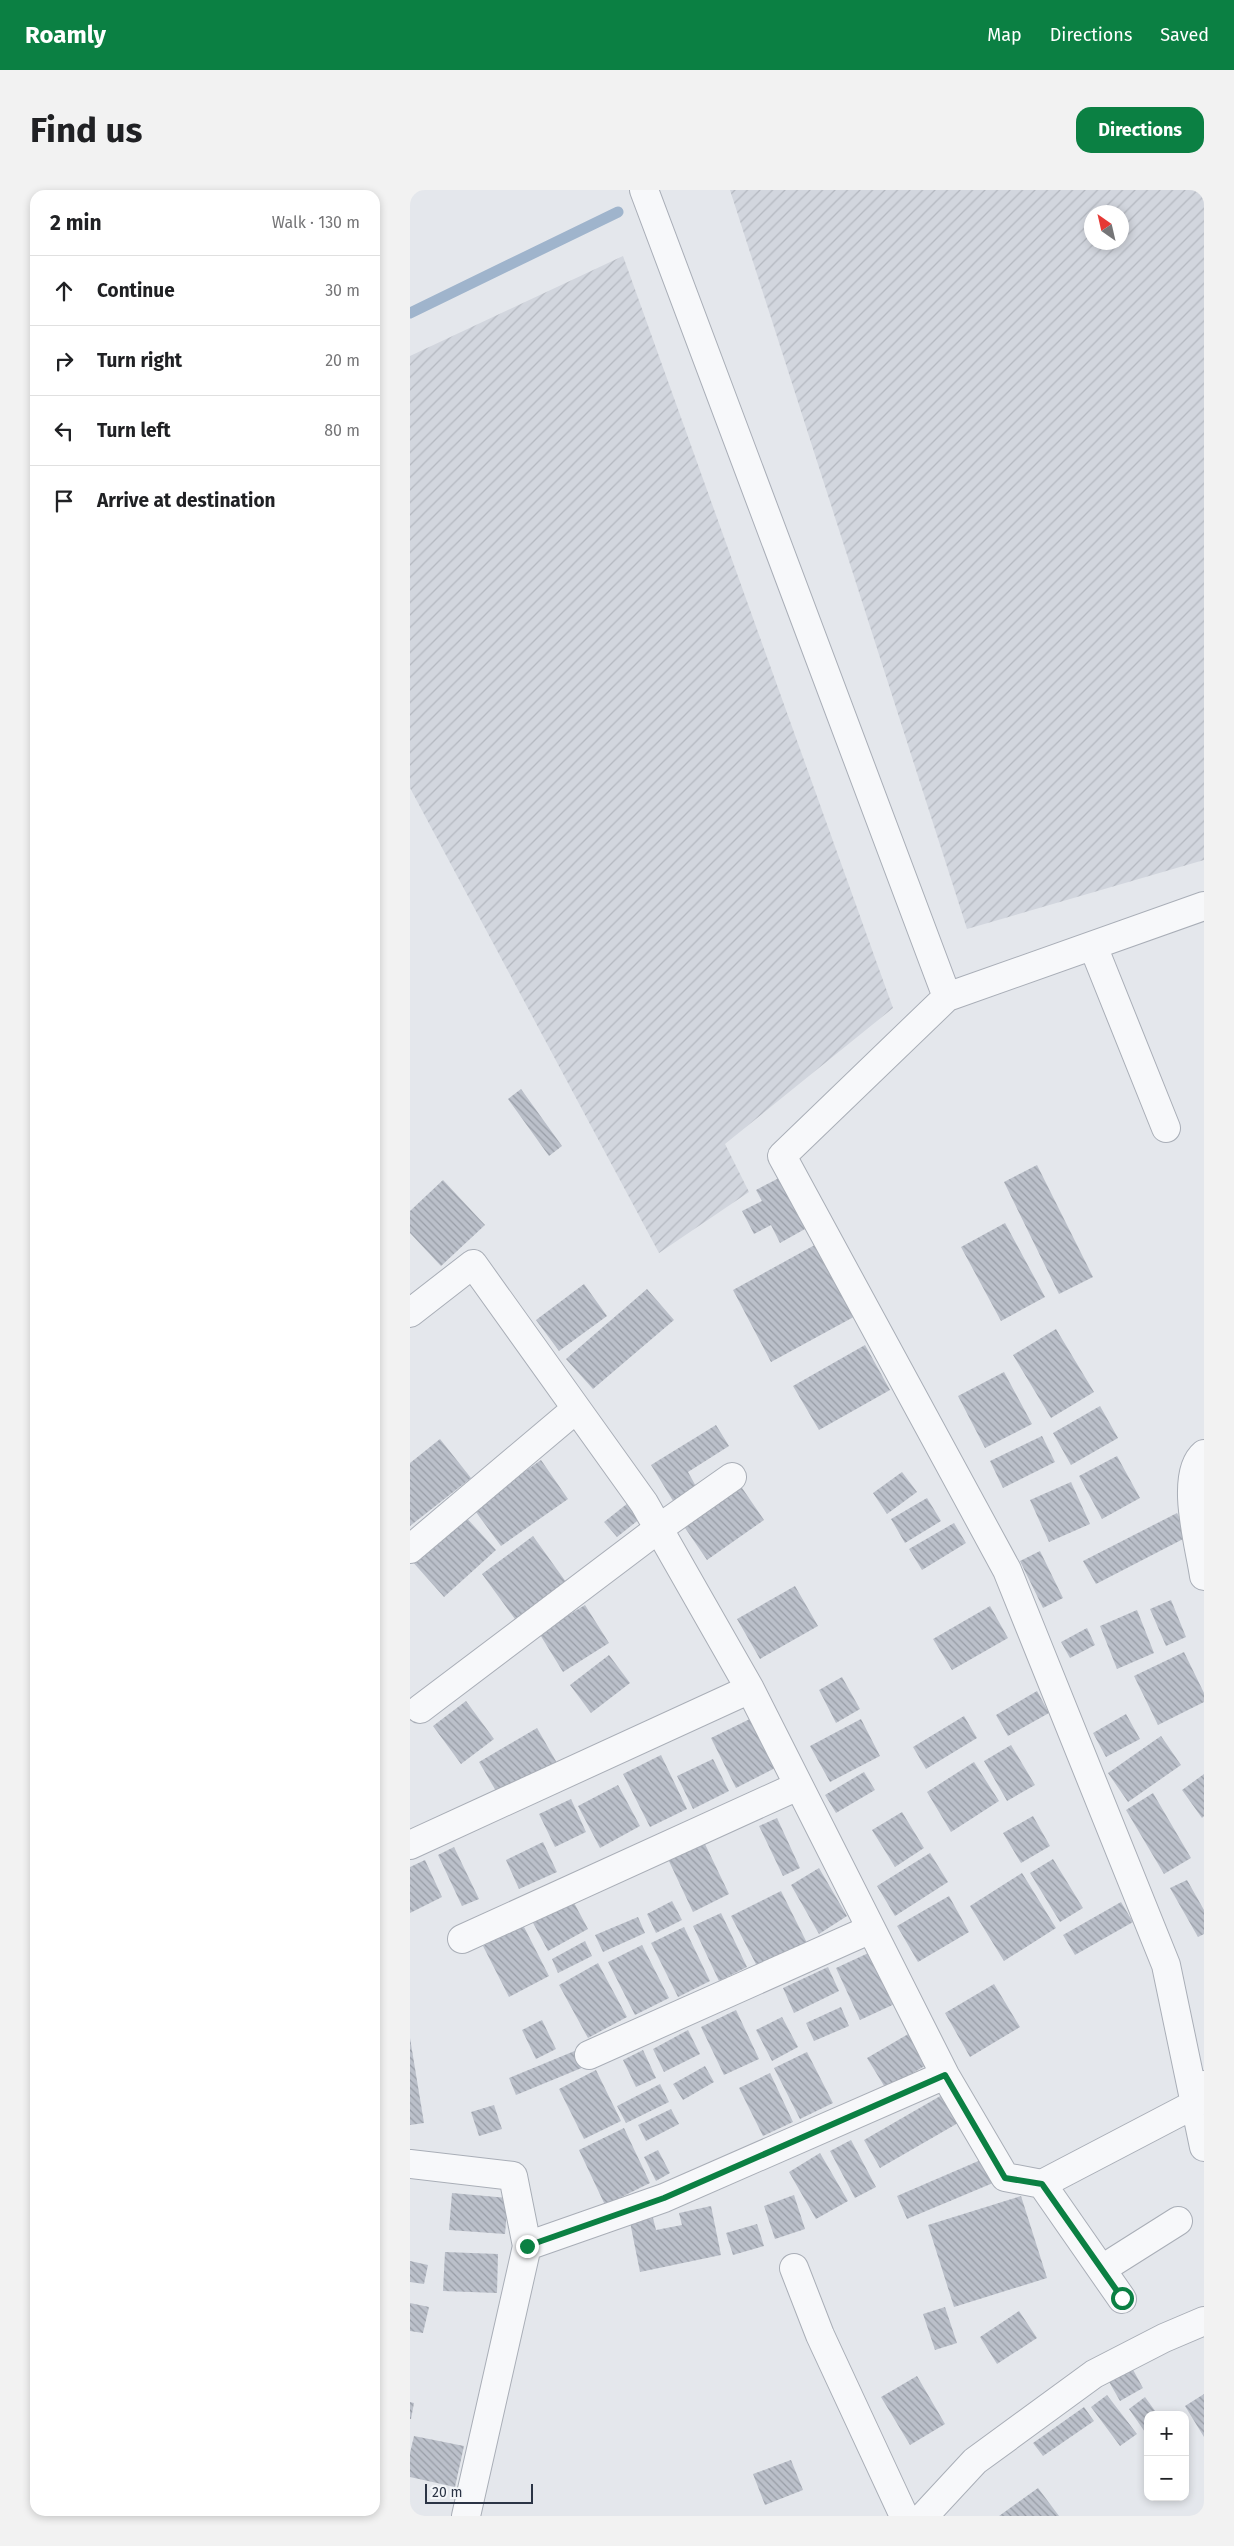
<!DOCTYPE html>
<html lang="en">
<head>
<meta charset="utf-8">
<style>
  :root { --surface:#fff; --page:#f2f2f2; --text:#202124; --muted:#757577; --line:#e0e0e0; --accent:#0b8043 }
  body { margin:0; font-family:"Fira Sans",sans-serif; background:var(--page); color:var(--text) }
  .controls { position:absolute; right:15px; bottom:15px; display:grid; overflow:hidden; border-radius:10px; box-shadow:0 2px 8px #0003 }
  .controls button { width:45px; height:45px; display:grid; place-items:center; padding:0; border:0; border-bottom:1px solid var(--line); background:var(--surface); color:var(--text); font:25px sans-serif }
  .compass { position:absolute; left:674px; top:15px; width:45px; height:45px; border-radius:50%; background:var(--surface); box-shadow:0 2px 8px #0003; rotate:326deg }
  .scale { position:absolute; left:15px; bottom:12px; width:108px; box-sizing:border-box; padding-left:5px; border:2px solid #2b3445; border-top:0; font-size:14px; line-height:18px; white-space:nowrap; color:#2b3445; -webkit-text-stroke:4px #f4f6f9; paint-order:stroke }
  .stop { position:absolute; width:15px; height:15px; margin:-11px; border:4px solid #0b8043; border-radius:50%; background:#fff }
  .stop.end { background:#0b8043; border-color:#fff; box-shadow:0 1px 5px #0008 }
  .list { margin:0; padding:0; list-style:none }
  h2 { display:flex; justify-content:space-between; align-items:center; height:65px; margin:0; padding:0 20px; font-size:21px }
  h2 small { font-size:16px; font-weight:400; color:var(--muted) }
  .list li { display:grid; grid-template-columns:32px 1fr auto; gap:15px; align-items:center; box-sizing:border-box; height:70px; padding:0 20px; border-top:1px solid var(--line) }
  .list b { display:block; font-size:19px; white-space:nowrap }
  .list em { font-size:16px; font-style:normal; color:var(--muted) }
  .icon { flex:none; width:28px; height:28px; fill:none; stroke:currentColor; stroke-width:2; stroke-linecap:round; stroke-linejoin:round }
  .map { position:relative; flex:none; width:794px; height:2326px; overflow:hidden; border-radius:15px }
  header { display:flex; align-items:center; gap:30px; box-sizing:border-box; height:70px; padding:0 25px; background:var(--accent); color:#fff }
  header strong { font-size:24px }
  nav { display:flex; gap:28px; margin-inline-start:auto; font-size:18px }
  .intro { display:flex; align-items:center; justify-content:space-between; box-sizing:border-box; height:120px; padding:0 30px }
  h1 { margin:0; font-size:35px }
  .button { padding:12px 22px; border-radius:15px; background:var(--accent); color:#fff; font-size:18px; font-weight:700 }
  main { display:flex; gap:30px; padding:0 30px }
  aside { flex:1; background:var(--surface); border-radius:15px; box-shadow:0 2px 8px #0003 }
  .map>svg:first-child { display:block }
  .industrial { fill:url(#industrial-furrows); fill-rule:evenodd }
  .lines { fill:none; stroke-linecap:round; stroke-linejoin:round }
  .stream { stroke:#9fb4cc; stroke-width:11 }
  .building { fill:url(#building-back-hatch) }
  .minor-casing { stroke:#a9aeb7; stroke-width:30 }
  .minor { stroke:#f7f8fa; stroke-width:28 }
  .route { stroke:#0b8043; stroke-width:6 }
</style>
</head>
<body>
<header>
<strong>Roamly</strong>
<nav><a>Map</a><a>Directions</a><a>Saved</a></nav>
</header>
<div class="intro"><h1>Find us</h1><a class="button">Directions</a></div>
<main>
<aside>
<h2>2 min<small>Walk · 130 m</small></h2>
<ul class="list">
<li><svg class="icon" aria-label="ahead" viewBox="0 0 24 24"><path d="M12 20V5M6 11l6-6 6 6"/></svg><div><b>Continue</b></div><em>30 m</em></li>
<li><svg class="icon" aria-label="right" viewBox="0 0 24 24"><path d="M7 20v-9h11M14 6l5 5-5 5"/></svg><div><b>Turn right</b></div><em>20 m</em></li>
<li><svg class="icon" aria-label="left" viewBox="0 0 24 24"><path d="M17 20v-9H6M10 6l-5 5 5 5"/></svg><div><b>Turn left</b></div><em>80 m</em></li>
<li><svg class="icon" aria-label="arrive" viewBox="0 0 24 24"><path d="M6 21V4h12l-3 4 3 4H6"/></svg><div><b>Arrive at destination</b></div></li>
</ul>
</aside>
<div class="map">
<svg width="794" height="2326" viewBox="0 0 794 2326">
  <defs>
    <pattern id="industrial-furrows" width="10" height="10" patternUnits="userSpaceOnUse" patternTransform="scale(1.25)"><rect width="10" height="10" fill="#d2d6de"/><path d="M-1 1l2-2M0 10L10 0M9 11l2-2" fill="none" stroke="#b4b8c0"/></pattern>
    <pattern id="building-back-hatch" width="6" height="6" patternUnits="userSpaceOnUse" patternTransform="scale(1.25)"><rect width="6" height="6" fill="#bbc0ca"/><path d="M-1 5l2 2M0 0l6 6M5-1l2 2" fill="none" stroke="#989da6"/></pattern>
  </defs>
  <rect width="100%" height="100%" fill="#e4e7ec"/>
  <path class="industrial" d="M320 0H794V670L557 739ZM682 22H712V52H682Z
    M213 66 483 818 315 954 339 1002 249 1063 0 598V166Z"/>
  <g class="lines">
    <path class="stream" d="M0 123 208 22"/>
  </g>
  <path class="building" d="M111 899 152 956 139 966 98 909Z
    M627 975 683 1087 649 1104 594 992Z
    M369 988 395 1039 370 1053 361 1035 344 1044 332 1021 352 1011 346 1000Z
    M33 990 75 1035 31 1076 0 1043V1021Z
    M595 1033 635 1107 591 1131 551 1057Z
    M412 1051 451 1123 361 1172 323 1100Z
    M174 1094 197 1126 149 1161 126 1130Z
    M237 1099 264 1130 183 1199 156 1169Z
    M646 1139 684 1202 641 1228 603 1165Z
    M455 1155 480 1200 409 1240 383 1196Z
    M594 1182 622 1234 575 1258 548 1206Z
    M690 1216 708 1248 661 1275 643 1243Z
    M306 1235 319 1256 278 1282 288 1300 265 1314 241 1275Z
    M632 1246 645 1272 593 1298 580 1271Z
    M30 1249 61 1288 0 1336V1273Z
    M707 1266 730 1308 692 1329 669 1286Z
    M131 1270 158 1309 91 1356 63 1318Z
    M492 1282 507 1302 477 1324 463 1303Z
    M661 1292 680 1334 639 1352 620 1310Z
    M330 1295 354 1330 297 1370 273 1335Z
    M517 1308 531 1331 495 1353 481 1329Z
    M218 1313 231 1328 207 1347 194 1332Z
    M767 1323 779 1346 686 1394 673 1371Z
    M53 1324 86 1360 34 1407 1 1370Z
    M544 1333 556 1353 512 1380 499 1359Z
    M123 1346 156 1392 105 1429 72 1384Z
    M630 1361 653 1408 633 1418 610 1371Z
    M385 1396 408 1436 350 1469 327 1429Z
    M761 1410 776 1447 756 1456 740 1419Z
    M175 1415 199 1453 153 1482 129 1443Z
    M580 1416 598 1448 542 1480 523 1449Z
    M727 1420 744 1463 707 1479 690 1436Z
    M677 1438 685 1455 660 1468 651 1452Z
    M774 1462 794 1503V1512L748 1535 724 1486Z
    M199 1465 220 1493 181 1523 160 1495Z
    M432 1487 450 1519 426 1533 409 1500Z
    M627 1501 639 1523 598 1546 586 1525Z
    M56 1511 84 1549 51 1574 23 1536Z
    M716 1524 730 1549 696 1567 683 1543Z
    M346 1526 371 1575 326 1598 301 1548Z
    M554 1526 567 1548 516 1579 503 1557Z
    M451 1529 470 1566 420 1592 400 1556Z
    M127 1538 147 1573 89 1606 69 1572Z
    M751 1546 771 1575 718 1612 698 1583Z
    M601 1555 625 1595 597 1611 574 1571Z
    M251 1565 277 1619 240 1637 213 1584Z
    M303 1569 319 1601 283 1619 267 1586Z
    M564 1572 589 1611 541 1642 517 1602Z
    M454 1582 465 1600 426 1623 415 1605Z
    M794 1584V1626L792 1628 772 1600Z
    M208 1595 230 1636 190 1658 168 1616Z
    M743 1603 781 1668 754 1684 716 1620Z
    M161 1609 176 1642 145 1657 129 1624Z
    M492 1622 514 1658 485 1677 462 1640Z
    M623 1626 640 1656 611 1673 593 1643Z
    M367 1628 390 1678 373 1686 349 1636Z
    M133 1652 147 1682 109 1699 96 1670Z
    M294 1652 319 1704 283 1722 258 1669Z
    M44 1657 69 1709 52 1716 28 1665Z
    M520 1663 538 1692 485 1726 467 1696Z
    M643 1669 673 1718 650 1732 620 1683Z
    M15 1670 32 1707 0 1723V1677Z
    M409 1678 437 1726 409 1744 381 1695Z
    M612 1683 646 1738 594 1771 560 1716Z
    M777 1690 794 1720V1744L788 1747 760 1698Z
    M371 1701 397 1753 348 1778 321 1726Z
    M539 1706 559 1742 508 1772 487 1736Z
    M162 1709 178 1739 138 1761 122 1731Z
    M262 1711 272 1730 246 1743 237 1724Z
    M711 1712 723 1732 665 1765 653 1745Z
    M311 1723 337 1777 309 1791 283 1736Z
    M228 1727 235 1743 193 1762 185 1745Z
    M113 1735 139 1786 99 1807 73 1756Z
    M274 1737 300 1791 268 1807 241 1753Z
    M175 1751 182 1766 148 1783 142 1769Z
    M232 1755 259 1808 225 1825 198 1772Z
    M467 1759 491 1811 450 1830 426 1778Z
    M188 1773 217 1827 178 1848 149 1795Z
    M418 1777 429 1801 384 1823 373 1798Z
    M584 1794 610 1837 560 1867 535 1823Z
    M431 1817 439 1836 404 1851 396 1833Z
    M326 1820 349 1869 314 1885 291 1837Z
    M372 1827 388 1857 362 1871 346 1840Z
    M132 1830 146 1859 126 1869 112 1840Z
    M278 1840 290 1864 254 1882 243 1859Z
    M500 1843 518 1874 476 1899 457 1868Z
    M0 1848 14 1933 0 1935Z
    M167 1860 174 1877 106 1905 99 1888Z
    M233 1860 246 1888 226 1897 213 1870Z
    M397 1862 423 1913 390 1929 364 1878Z
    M295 1876 304 1892 273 1910 263 1894Z
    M186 1880 211 1931 174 1949 149 1899Z
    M360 1883 383 1932 353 1946 329 1898Z
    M250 1894 259 1912 216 1933 207 1916Z
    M539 1901 555 1929 470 1978 454 1950Z
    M84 1915 92 1939 69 1946 61 1922Z
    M261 1919 269 1934 236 1951 228 1935Z
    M214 1938 240 1993 195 2015 169 1960Z
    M441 1950 466 1997 445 2008 420 1961Z
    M248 1960 260 1983 246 1991 234 1967Z
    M410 1963 438 2011 406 2029 379 1982Z
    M573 1969 583 1993 497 2029 487 2006Z
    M42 2003 98 2008 95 2044 39 2040Z
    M384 2005 395 2039 365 2049 354 2016Z
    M611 2006 637 2088 544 2117 518 2035Z
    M301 2016 311 2065 230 2082 220 2032 243 2028 246 2040 272 2035 269 2023Z
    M347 2034 354 2056 323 2065 316 2043Z
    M35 2062 88 2064 87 2103 33 2101Z
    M0 2071 18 2075 14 2094 0 2092Z
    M0 2113 19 2117 13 2143 0 2141Z
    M535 2117 547 2153 525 2160 513 2124Z
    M609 2121 627 2148 587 2174 570 2147Z
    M721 2176 733 2198 710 2211 698 2190Z
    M507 2186 535 2234 500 2255 471 2207Z
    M794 2204V2247L775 2216Z
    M697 2205 727 2244 710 2256 681 2217Z
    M735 2207 748 2225H738V2239L735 2242 719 2219Z
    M0 2212 4 2213 1 2229H0Z
    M674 2217 684 2231 633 2266 623 2253Z
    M4 2246 54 2256 45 2297 0 2287V2263Z
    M381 2270 393 2300 355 2315 343 2284Z
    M628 2298 649 2326H589Z"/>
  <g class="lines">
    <defs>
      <path id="minor" d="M234 0 537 807 794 716
        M683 756 756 938
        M537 807 372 966 597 1380 756 1775 794 1957
        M0 1123 63 1074 234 1313 340 1499 535 1885 595 1987 632 1994 785 1914 794 1895
        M794 1264C769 1285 790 1357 794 1386
        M0 1359 166 1219
        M10 1519 248 1339 322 1287
        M0 1655 340 1499
        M52 1749 388 1596
        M179 1865 461 1739
        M0 1974 103 1986 117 2056 56 2326
        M632 1994 712 2109
        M117 2056 254 2008 535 1885
        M384 2078 410 2145 494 2326
        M692 2079 768 2031
        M514 2326 565 2271 684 2184 754 2148 794 2131"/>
    </defs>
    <use href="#minor" class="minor-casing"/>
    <use href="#minor" class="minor"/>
  </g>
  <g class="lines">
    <path class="route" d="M117 2056 254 2008 535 1885 595 1988 632 1994 712 2108"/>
  </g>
</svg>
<div class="controls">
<button>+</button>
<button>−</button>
</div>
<svg class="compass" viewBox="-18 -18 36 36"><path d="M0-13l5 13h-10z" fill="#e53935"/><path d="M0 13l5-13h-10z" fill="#757577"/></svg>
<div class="scale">20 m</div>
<div class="stop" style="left:712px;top:2108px"></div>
<div class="stop end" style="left:117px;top:2056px"></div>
</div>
</main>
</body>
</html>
